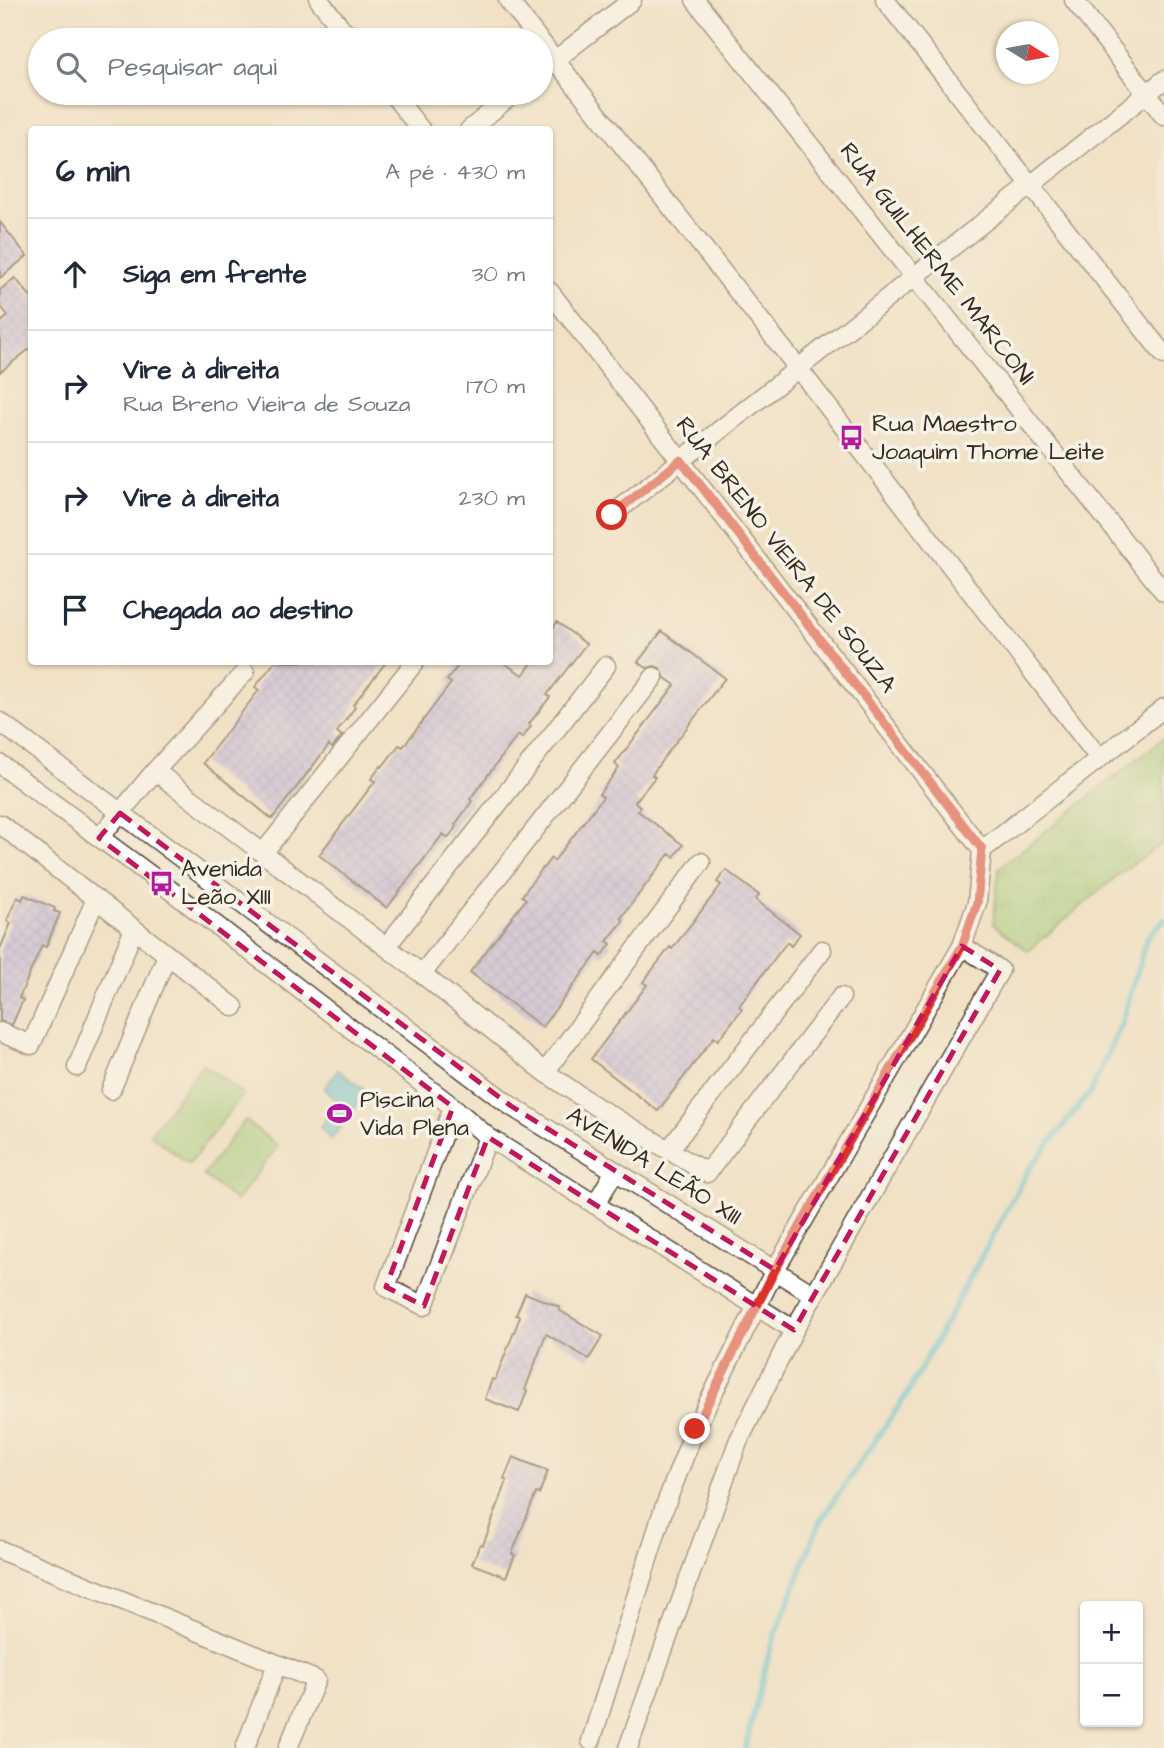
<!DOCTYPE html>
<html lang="pt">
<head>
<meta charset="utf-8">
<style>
  :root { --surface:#fff; --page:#f6f6f7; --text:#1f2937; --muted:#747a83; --line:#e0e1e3 }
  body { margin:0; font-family:"Architects Daughter",sans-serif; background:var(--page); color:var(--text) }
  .controls { position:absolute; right:21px; bottom:21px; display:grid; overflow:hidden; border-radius:7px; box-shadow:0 2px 5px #0004 }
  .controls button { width:63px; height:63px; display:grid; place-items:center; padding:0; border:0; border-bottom:2px solid var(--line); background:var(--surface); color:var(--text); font:35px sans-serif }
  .compass { position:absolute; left:996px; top:21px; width:63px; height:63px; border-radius:50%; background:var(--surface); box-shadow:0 2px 5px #0004; rotate:101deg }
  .stop { position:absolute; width:21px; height:21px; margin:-16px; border:5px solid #d93025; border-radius:50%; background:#fff }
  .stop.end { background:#d93025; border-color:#fff; box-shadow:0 2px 7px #0008 }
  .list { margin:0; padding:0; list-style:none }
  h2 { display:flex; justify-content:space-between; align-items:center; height:91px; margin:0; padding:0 28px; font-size:30px }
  h2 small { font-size:23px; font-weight:400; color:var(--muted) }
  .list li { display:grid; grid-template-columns:46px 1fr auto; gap:21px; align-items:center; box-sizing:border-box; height:112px; padding:0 28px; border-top:2px solid var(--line) }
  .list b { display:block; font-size:26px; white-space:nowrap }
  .list p { margin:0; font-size:23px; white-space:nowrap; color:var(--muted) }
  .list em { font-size:23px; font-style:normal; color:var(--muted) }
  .icon { flex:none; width:38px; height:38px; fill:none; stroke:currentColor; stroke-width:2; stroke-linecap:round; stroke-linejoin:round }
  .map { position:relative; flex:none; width:1164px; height:1748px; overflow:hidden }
  .search { position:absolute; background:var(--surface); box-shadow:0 2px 5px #0004; left:28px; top:28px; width:525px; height:77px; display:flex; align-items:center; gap:18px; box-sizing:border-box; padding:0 24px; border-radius:38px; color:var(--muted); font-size:26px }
  .panel { position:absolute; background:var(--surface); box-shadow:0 2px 5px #0004; left:28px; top:126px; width:525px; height:539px; border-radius:7px }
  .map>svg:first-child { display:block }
  .park { fill:url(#park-crowns); stroke:#6d7c4e; stroke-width:2 }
  .pitch { fill:#9fce7d; stroke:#6d7c4e; stroke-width:2 }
  .water { fill:#59c2d6; stroke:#4a767a; stroke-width:2 }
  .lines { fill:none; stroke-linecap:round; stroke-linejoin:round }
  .stream { stroke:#59c2d6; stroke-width:6 }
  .building { fill:url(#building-cross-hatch) }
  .street-casing { stroke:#564637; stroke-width:21 }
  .street { stroke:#fff; stroke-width:18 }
  .route { stroke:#d93025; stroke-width:9 }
  .marked { fill:none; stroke:#c2185b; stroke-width:5; stroke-dasharray:14 9; stroke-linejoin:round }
  .labels { text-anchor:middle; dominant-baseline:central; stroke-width:7; stroke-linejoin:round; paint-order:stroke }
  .street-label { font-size:24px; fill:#3b2a1e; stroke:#f7f3e8 }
  .poi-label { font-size:24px; fill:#3b2a1e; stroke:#f7f3e8; text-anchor:start }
</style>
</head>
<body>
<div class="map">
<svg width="1164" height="1748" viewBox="0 0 1164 1748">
  <defs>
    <pattern id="park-crowns" width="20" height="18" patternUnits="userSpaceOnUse" patternTransform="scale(1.75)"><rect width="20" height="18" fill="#9fce7d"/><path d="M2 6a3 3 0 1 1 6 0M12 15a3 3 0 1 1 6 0" fill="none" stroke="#8ab16c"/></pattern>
    <pattern id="building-cross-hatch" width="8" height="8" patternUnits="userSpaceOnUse" patternTransform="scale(1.75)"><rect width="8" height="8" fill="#b5ade8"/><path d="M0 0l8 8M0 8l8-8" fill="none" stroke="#948dbb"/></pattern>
  </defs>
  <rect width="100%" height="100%" fill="#f7f3e8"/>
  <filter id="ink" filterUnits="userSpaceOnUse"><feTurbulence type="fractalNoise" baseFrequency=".0143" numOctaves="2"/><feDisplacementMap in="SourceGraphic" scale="14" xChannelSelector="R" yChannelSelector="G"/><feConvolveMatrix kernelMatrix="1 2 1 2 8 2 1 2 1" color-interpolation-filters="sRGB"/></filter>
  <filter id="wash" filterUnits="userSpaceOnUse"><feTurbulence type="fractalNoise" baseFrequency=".00686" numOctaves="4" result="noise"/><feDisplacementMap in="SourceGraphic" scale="28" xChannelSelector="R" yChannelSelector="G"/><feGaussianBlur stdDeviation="1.57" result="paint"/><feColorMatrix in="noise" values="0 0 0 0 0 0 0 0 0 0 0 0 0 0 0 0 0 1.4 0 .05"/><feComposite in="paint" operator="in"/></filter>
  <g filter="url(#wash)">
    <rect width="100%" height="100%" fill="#f1e2c6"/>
    <path class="park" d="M1164 738V842L1123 871 1028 951 993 924 999 868Z"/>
    <path class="pitch" d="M203 1064 243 1094 189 1164 150 1134Z
      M245 1120 278 1146 236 1201 203 1175Z"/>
    <path class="water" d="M338 1070 367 1092 331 1140 320 1127 338 1101 324 1089Z"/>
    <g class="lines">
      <path class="stream" d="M745 1748 771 1646 820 1521 907 1394 1029 1169 1091 1091 1122 1023 1147 937 1164 920"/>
    </g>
    <g id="blocks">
      <path class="building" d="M0 222 27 256 0 278Z
        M15 278 32 298V347L0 372V323L8 316 0 305V290Z
        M557 622 586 644 547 695 550 697 529 724 531 726 522 738 518 735 470 799 472 801 455 825 457 826 448 838 443 834 387 908 319 855 375 781 371 779 381 766 382 767 399 745 403 747 451 683 447 680 461 662H502L523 675 533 662H550V633Z
        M662 631 725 678 662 760 652 775 655 777 635 802 641 807 638 811 683 845 674 857 669 854 621 918 624 920 607 941 611 944 602 956 598 953 542 1027 470 972 526 899 522 896 531 883 551 858 554 861 603 797 599 794 619 768 615 764 675 685 665 678 660 668 655 666 647 668 638 662Z
        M275 662H386L353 705 355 707 337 732 342 736 332 748 329 745 272 819 203 763 259 690 255 687Z
        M726 870 759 895 756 900 800 934 791 946 787 942 739 1006 742 1009 718 1040 714 1037 658 1111 591 1059 647 985 643 982 670 947 672 949 721 885 717 882Z
        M24 895 55 908 54 911 60 913 46 947 42 945 19 998 23 1000 12 1025 0 1021V949L11 923 7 921 17 897 22 900Z
        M525 1293 560 1307 559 1310 603 1336 589 1359 546 1334 525 1390 527 1391 519 1412 485 1399 492 1379 495 1380 520 1317 516 1315Z
        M513 1457 548 1471 539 1494 536 1493 512 1554 515 1555 506 1577 472 1564 480 1544 483 1545 507 1481 504 1479Z"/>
    </g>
  </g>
  <g filter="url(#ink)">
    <use href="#blocks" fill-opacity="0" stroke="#564637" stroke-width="2"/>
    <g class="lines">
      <defs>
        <path id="street" d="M319 0 351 40
          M508 0 539 40
          M695 0 1164 592
          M885 0 1164 355
          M1074 0 1164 116
          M541 42 798 368 1099 758
          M541 71 632 0
          M392 93 421 130
          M469 130 514 93
          M550 292 982 850
          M612 515 1164 80
          M0 722 511 1106 814 1295
          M0 764 161 883 453 1107 488 1137 794 1330
          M155 771 422 974 545 1072 595 1106 707 1173 841 997
          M0 824 234 1007
          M99 838 155 771 245 672
          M982 850 1164 708
          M263 853 415 662
          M386 947 606 666
          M422 974 654 677
          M0 1032 31 1045 96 899
          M77 1067 134 929
          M545 1072 701 862
          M111 1090 167 955
          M453 1107 386 1287 424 1306 488 1137
          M669 1150 822 950
          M595 1205 615 1171
          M0 1550 316 1680 288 1748
          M591 1741 663 1511 695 1429 775 1270 962 946 977 903 982 850
          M245 1748 277 1664
          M628 1748 738 1442 794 1330 1000 970 962 946"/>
      </defs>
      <use href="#street" class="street-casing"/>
      <use href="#street" class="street"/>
    </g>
  </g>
  <g class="lines" filter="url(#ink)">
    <path class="route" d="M612 515 681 460 982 849 977 903 962 946 775 1270 695 1429"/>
  </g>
  <path d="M0 0H1164V1748H0ZM120 813 511 1106 775 1270 962 946 1000 970 794 1330 488 1137 424 1306 386 1287 453 1107 99 838Z" fill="#f1e2c6" fill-opacity=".55" fill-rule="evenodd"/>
  <path class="marked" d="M120 813 511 1106 775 1270 962 946 1000 970 794 1330 488 1137 424 1306 386 1287 453 1107 99 838Z"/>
  <defs>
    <symbol id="bus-bare" viewBox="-9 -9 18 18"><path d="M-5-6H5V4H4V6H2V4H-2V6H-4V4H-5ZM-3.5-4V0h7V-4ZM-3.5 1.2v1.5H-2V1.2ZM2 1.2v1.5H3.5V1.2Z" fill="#b5179e" stroke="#f7f3e8" stroke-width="2.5" paint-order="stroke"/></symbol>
    <symbol id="stadium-bare" viewBox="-9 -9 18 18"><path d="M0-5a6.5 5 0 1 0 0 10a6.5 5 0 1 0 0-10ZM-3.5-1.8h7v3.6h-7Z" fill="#b5179e" stroke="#f7f3e8" stroke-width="2.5" paint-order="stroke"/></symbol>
  </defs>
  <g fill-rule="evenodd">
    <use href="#bus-bare" x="834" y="420" width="35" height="35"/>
    <use href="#bus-bare" x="144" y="866" width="35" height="35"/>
    <use href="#stadium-bare" x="322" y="1096" width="35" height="35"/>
  </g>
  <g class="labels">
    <g class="street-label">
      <text transform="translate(937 264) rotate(52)">RUA GUILHERME MARCONI</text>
      <text transform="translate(786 555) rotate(52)">RUA BRENO VIEIRA DE SOUZA</text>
      <text transform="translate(654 1166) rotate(32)">AVENIDA LEÃO XIII</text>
    </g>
    <g class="poi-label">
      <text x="872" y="424">Rua Maestro<tspan x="872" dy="28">Joaquim Thome Leite</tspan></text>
      <text x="181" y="869">Avenida<tspan x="181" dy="28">Leão XIII</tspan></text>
      <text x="360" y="1100">Piscina<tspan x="360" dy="28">Vida Plena</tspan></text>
    </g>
  </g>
</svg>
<div class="controls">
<button>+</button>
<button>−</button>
</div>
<svg class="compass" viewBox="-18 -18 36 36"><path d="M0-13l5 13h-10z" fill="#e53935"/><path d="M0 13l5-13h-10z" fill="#747a83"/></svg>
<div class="stop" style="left:612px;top:515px"></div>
<div class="stop end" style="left:695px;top:1429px"></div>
<div class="search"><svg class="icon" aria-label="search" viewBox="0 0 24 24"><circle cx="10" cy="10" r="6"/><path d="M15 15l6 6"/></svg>Pesquisar aqui</div>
<section class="panel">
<h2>6 min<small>A pé · 430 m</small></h2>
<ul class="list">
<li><svg class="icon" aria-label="ahead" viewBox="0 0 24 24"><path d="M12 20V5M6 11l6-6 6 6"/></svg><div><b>Siga em frente</b></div><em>30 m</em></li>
<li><svg class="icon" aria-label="right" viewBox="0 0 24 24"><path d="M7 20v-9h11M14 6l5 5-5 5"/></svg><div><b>Vire à direita</b><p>Rua Breno Vieira de Souza</p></div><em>170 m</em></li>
<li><svg class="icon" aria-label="right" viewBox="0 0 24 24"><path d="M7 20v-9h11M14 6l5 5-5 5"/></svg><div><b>Vire à direita</b></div><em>230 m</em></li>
<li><svg class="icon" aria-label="arrive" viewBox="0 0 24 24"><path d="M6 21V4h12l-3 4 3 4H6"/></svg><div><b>Chegada ao destino</b></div></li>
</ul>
</section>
</div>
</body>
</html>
